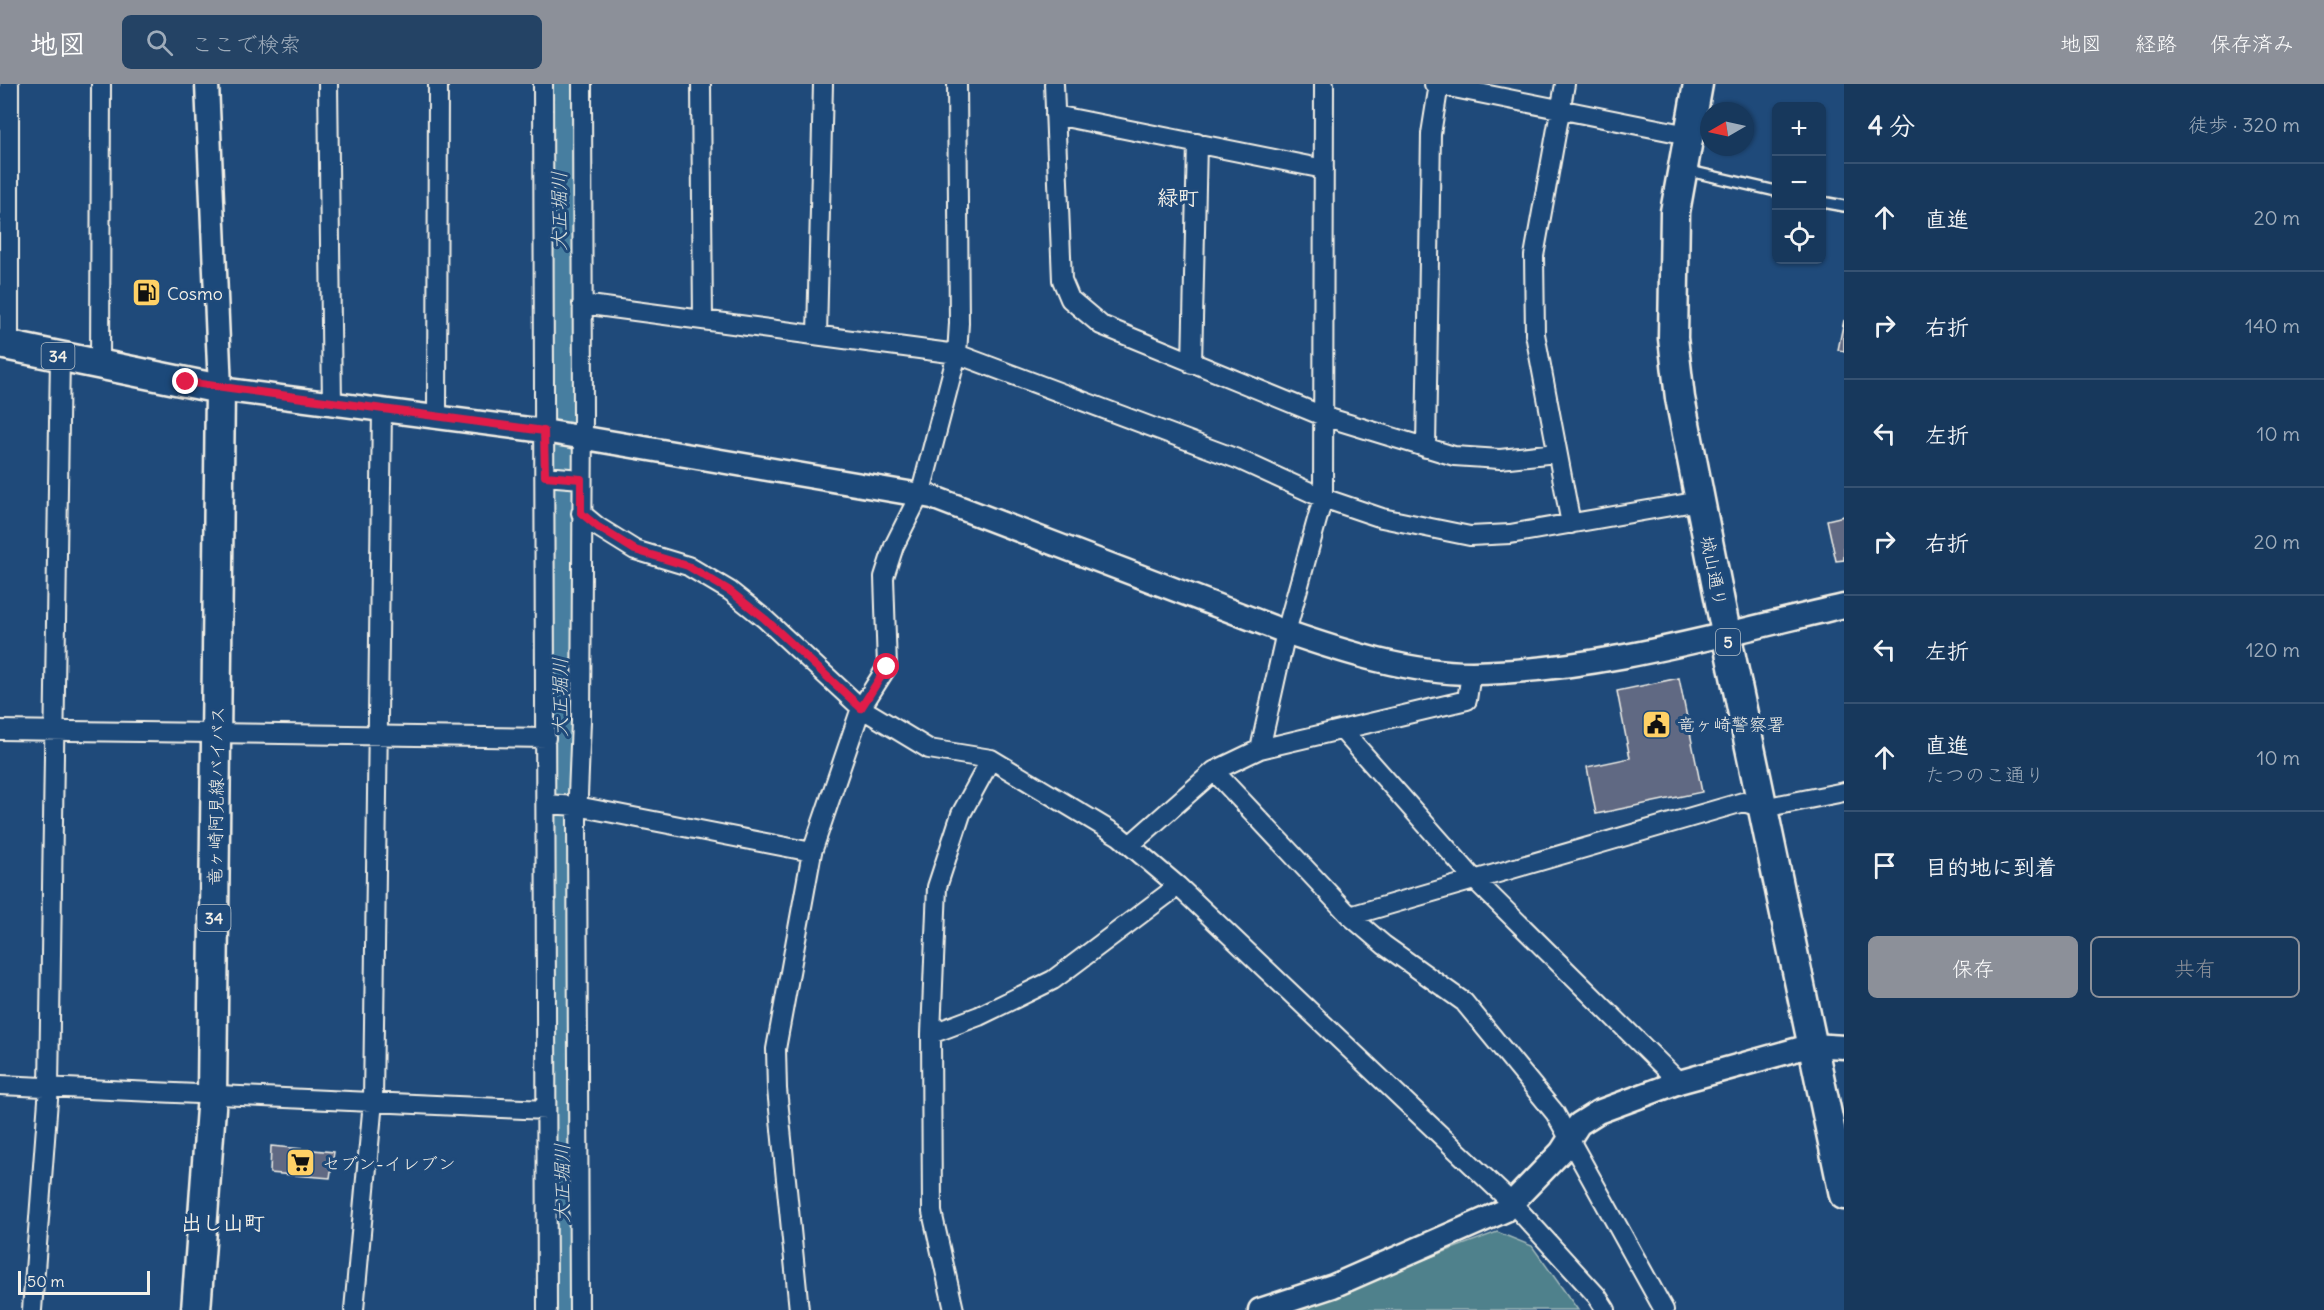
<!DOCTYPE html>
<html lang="ja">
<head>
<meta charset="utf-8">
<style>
  :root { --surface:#17385c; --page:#244365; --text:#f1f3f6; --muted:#9eacbb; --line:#365272; --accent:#8c9099 }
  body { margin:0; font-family:Delius,"Klee One",sans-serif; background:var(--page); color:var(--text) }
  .controls { position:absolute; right:18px; top:18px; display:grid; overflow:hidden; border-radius:9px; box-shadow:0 2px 4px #0004 }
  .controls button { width:54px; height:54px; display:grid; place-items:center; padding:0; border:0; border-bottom:2px solid var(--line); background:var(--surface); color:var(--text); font:30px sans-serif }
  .compass { position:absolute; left:1700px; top:18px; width:54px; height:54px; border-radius:50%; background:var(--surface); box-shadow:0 2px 4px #0004; rotate:261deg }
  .scale { position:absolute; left:18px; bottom:15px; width:132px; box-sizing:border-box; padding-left:6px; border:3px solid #f4f1e8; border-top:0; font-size:16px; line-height:21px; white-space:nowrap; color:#f4f1e8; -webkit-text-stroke:4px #1f4a7a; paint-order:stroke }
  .stop { position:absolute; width:18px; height:18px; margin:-14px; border:4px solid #e11d48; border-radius:50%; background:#fff }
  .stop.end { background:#e11d48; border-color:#fff; box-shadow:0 2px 6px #0008 }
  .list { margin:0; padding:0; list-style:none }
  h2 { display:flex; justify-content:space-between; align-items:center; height:78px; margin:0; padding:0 24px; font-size:26px }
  h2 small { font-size:20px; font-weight:400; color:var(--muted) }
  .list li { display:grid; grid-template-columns:39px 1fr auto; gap:18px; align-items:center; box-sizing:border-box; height:108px; padding:0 24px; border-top:2px solid var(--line) }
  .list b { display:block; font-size:22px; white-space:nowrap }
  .list p { margin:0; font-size:20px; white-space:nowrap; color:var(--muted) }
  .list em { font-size:20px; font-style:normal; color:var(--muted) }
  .actions { display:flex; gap:12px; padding:18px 24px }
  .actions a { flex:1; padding:14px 0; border:2px solid var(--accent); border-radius:9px; text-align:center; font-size:21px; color:var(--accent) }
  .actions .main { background:var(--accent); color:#fff }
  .icon { flex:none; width:33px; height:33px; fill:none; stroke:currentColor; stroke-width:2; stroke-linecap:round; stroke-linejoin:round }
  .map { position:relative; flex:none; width:1844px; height:1226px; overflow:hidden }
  header { display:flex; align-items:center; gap:36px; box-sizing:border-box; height:84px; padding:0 30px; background:var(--accent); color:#fff }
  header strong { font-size:28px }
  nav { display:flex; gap:33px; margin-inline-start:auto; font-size:21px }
  .search { width:420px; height:54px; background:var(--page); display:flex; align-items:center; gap:15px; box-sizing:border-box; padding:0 21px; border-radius:9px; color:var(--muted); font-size:22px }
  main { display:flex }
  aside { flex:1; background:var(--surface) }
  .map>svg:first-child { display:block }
  .green { fill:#50818c; stroke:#a2b9ba; stroke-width:1.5 }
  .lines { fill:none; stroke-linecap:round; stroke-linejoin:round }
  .river { stroke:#467ea0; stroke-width:32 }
  .building { fill:#606983; stroke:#f4f1e8; stroke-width:1.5 }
  .service-casing { stroke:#f4f1e8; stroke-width:14 }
  .minor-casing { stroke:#f4f1e8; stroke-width:22 }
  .tertiary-casing { stroke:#f4f1e8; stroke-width:27 }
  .primary-casing { stroke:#f4f1e8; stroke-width:33 }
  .service { stroke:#1f4a7a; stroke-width:9 }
  .minor { stroke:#1f4a7a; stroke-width:18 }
  .tertiary { stroke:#1f4a7a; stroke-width:22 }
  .primary { stroke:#1f4a7a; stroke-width:28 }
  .route { stroke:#e11d48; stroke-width:8 }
  .labels { text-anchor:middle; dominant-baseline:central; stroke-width:6; stroke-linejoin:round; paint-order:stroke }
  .shield { fill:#1f4a7a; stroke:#b4bfc7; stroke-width:1.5 }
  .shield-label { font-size:16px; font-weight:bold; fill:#f4f1e8 }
  .poi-label { font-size:18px; fill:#f4f1e8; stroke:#1f4a7a; text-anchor:start }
  .street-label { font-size:18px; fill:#f4f1e8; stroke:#1f4a7a }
  .water-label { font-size:20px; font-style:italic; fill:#dae0dd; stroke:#1f4a7a }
  .quarter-label { font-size:21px; font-weight:bold; fill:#f4f1e8; stroke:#1f4a7a }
</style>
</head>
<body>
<header>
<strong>地図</strong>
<div class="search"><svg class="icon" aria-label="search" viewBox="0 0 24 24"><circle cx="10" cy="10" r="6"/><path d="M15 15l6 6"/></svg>ここで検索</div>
<nav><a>地図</a><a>経路</a><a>保存済み</a></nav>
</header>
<main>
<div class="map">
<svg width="1844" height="1226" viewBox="0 0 1844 1226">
  <rect width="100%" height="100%" fill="#1f4a7a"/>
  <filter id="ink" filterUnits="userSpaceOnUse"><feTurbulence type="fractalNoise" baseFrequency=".0167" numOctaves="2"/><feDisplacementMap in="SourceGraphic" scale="12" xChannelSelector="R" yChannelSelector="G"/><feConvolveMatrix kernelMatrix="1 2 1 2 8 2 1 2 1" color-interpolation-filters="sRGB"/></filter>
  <g filter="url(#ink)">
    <path class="green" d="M1497 1148 1532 1162 1578 1226H1289Z"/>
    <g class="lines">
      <path class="river" d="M557 0 561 1226"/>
    </g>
    <path class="building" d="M1844 236V267L1838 266Z
      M1844 432V476L1836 477 1827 436Z
      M1679 594 1702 708 1596 730 1587 683 1630 674 1617 607Z
      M271 1062 334 1068 330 1094 270 1089Z"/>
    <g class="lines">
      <defs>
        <path id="service" d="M1685 86 1776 107
          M1822 118 1844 122"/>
        <path id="minor" d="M328 0 332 320
          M543 0 547 1226
          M701 0 703 236
          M1054 0 1062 196 1070 215 1101 241 1323 332 1454 372 1500 375 1556 369
          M1434 0 1688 51
          M1565 0 1534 172 1535 250 1571 440
          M1055 31 1324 85
          M582 220 957 270 1240 376 1323 414 1382 434 1470 452 1510 450 1700 417
          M817 251 823 0
          M9 262V0
          M1192 280 1197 59
          M100 281 101 0
          M437 333 438 0
          M1426 364 1431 50 1439 0
          M545 392 581 395
          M581 429 598 443 635 466 688 482 730 507 765 535 861 624 929 665 991 675 1119 752 1178 802 1512 1119 1597 1212 1606 1226
          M0 646 546 654
          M1343 647 1475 796 1679 998
          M1260 665 1286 548 1323 414 1324 0
          M1214 687 1350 832 1384 861 1464 918 1555 1029 1664 1226
          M546 720 577 722 812 768
          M1130 761 1214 687 1260 665 1467 616 1471 589
          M1350 832 1743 718 1763 724 1844 708
          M931 950 979 932 1053 896 1178 802
          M0 1001 546 1026
          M32 1226 49 1003 60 272
          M354 1226 373 1017 382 326
          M579 1226 577 736 581 637 583 332 582 0
          M799 1226 777 1005 776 965 812 768 861 624 887 583 884 493 894 462 921 408 957 270 959 239 957 0
          M954 1226 932 1128 931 950 937 803 961 730 991 675"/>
        <path id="tertiary" d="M207 0 220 305 544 347 932 413 1286 548C1344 568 1410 589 1472 589 1598 587 1722 550 1844 522
          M1260 1226 1333 1202 1504 1127 1561 1068 1579 1040 1598 1028 1679 998 1813 961 1844 963"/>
        <path id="primary" d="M1698 0 1675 128 1673 254 1680 314 1726 549 1844 1111
          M0 260 220 305 212 1011 196 1226"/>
      </defs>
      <use href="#service" class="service-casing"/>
      <use href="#minor" class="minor-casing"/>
      <use href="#tertiary" class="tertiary-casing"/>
      <use href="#primary" class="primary-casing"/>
      <use href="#service" class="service"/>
      <use href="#minor" class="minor"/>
      <use href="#tertiary" class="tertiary"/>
      <use href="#primary" class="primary"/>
    </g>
  </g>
  <g class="lines" filter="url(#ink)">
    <path class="route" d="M186 298 544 347 545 392 581 395V429L598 443 635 466 688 482 730 507 765 535 861 624 887 583"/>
  </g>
  <defs>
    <symbol id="fuel-square" viewBox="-11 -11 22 22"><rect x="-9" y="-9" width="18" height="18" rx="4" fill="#ffd166" stroke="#1f4a7a"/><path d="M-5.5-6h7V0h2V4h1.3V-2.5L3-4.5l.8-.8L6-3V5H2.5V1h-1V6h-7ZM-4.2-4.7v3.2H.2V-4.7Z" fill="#111"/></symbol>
    <symbol id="civic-square" viewBox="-11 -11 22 22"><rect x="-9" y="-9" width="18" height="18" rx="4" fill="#ffd166" stroke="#1f4a7a"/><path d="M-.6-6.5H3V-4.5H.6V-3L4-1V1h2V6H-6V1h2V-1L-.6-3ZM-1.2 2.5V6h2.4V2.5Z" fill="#111"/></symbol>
    <symbol id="supermarket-square" viewBox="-11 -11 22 22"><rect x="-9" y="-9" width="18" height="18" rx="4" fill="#ffd166" stroke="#1f4a7a"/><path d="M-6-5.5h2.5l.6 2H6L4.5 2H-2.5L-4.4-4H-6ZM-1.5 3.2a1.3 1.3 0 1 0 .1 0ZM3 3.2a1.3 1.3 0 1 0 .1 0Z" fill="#111"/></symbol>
  </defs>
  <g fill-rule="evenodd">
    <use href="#fuel-square" x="130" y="192" width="33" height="33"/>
    <use href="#civic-square" x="1640" y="624" width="33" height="33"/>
    <use href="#supermarket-square" x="284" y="1062" width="33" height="33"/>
  </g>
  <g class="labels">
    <g class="shield">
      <rect x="41.5" y="259" width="33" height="26" rx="4.5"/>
      <rect x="1716" y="545" width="24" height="26" rx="4.5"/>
      <rect x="197.5" y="821" width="33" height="26" rx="4.5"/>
    </g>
    <g class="shield-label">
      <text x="58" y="272">34</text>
      <text x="1728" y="558">5</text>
      <text x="214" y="834">34</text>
    </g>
    <g class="poi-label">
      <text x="167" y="209">Cosmo</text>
      <text x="1677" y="640">竜ヶ崎警察署</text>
      <text x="322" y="1079">セブン-イレブン</text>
    </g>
    <g class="street-label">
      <text transform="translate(1714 487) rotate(79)">城山通り</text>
      <text transform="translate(216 712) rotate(-89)">竜ヶ崎阿見線バイパス</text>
    </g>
    <g class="water-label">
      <text transform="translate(558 127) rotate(-90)">大正堀川</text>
      <text transform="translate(559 613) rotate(-90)">大正堀川</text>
      <text transform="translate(561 1099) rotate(-90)">大正堀川</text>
    </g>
    <g class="quarter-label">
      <text x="1178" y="113">緑町</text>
      <text x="223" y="1138">出し山町</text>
    </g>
  </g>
</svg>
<div class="controls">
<button>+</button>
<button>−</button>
<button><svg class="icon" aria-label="locate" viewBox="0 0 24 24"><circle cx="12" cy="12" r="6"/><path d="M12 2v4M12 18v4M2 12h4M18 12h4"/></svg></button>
</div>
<svg class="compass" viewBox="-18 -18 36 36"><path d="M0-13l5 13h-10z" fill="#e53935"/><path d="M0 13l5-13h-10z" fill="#9eacbb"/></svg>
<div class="scale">50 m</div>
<div class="stop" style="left:887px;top:583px"></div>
<div class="stop end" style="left:186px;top:298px"></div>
</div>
<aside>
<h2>4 分<small>徒歩 · 320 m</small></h2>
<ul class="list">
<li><svg class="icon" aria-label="ahead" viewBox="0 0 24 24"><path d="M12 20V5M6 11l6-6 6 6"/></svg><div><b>直進</b></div><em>20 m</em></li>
<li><svg class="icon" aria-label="right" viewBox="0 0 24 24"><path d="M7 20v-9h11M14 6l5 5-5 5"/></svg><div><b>右折</b></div><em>140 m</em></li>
<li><svg class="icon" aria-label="left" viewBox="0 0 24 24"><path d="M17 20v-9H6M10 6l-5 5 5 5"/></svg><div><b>左折</b></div><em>10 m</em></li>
<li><svg class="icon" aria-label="right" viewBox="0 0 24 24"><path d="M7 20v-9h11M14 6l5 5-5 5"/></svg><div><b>右折</b></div><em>20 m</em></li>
<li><svg class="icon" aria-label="left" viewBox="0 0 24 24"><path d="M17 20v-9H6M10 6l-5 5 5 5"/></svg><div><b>左折</b></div><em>120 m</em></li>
<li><svg class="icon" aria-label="ahead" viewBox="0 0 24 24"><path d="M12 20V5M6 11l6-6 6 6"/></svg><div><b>直進</b><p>たつのこ通り</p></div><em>10 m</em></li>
<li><svg class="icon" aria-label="arrive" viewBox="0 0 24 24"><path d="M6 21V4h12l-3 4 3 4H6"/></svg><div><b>目的地に到着</b></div></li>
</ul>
<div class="actions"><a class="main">保存</a><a>共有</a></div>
</aside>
</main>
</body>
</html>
